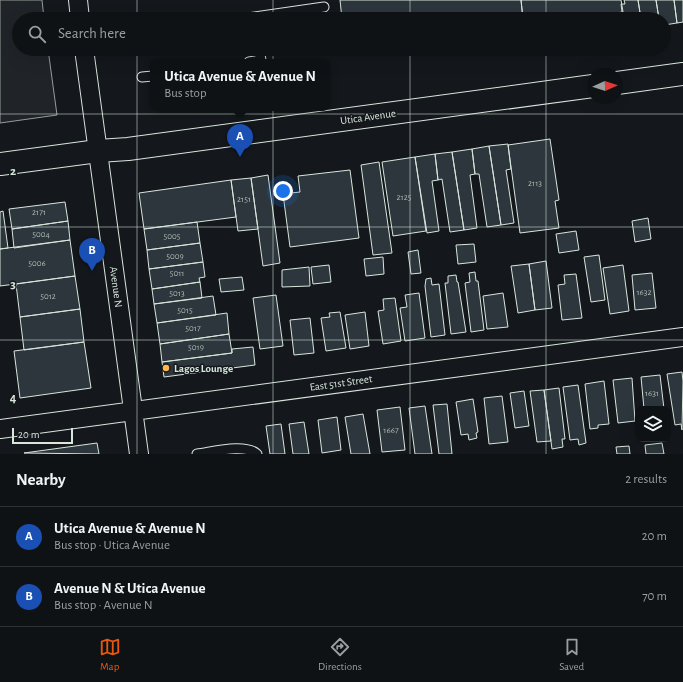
<!DOCTYPE html>
<html lang="en">
<head>
<meta charset="utf-8">
<style>
  :root { --surface:#0f1215; --page:#181b1e; --text:#f1f3f6; --muted:#9b9ea0; --line:#2f3234; --accent:#ea580c }
  body { margin:0; font-family:"Alegreya Sans",sans-serif; background:var(--page); color:var(--text) }
  .controls { position:absolute; right:12px; bottom:12px; display:grid; overflow:hidden; border-radius:8px; box-shadow:0 4px 16px #0002 }
  .controls button { width:36px; height:36px; display:grid; place-items:center; padding:0; border:0; border-bottom:1px solid var(--line); background:var(--surface); color:var(--text); font:20px sans-serif }
  .compass { position:absolute; left:587px; top:68px; width:36px; height:36px; border-radius:50%; background:var(--surface); box-shadow:0 4px 16px #0002; rotate:87deg }
  .scale { position:absolute; left:12px; bottom:10px; width:61px; box-sizing:border-box; padding-left:4px; border:2px solid #d8e6dc; border-top:0; font-size:11px; line-height:14px; white-space:nowrap; color:#d8e6dc; -webkit-text-stroke:3px #14181c; paint-order:stroke }
  .you { position:absolute; left:283px; top:191px; width:14px; height:14px; margin:-10px; border:3px solid #fff; border-radius:50%; background:#1a73e8; box-shadow:0 0 0 6px #1a73e833 }
  .badge { display:grid; place-items:center; width:26px; height:26px; border-radius:50%; background:var(--accent); color:#fff; font-size:13px; font-weight:700 }
  .pin { position:absolute; translate:-50% -33px; filter:drop-shadow(0 1px 2px #0008) }
  .pin::after { content:''; position:absolute; top:21px; width:14px; height:12px; background:inherit; clip-path:polygon(0 0,100% 0,50% 100%) }
  .popup { position:absolute; left:150px; top:59px; width:180px; height:52px; box-sizing:border-box; display:grid; place-content:center; border-radius:8px; background:var(--surface); filter:drop-shadow(0 1px 3px #0005); font-size:13px; white-space:nowrap; color:var(--muted) }
  .popup b { font-size:15px; color:var(--text) }
  .popup::after { content:''; position:absolute; left:50%; top:100%; margin-left:-8px; border:8px solid transparent; border-top-color:var(--surface) }
  .list { margin:0; padding:0; list-style:none }
  h2 { display:flex; justify-content:space-between; align-items:center; height:52px; margin:0; padding:0 16px; font-size:17px }
  h2 small { font-size:13px; font-weight:400; color:var(--muted) }
  .list li { display:grid; grid-template-columns:26px 1fr auto; gap:12px; align-items:center; box-sizing:border-box; height:60px; padding:0 16px; border-top:1px solid var(--line) }
  .list b { display:block; font-size:15px; white-space:nowrap }
  .list p { margin:0; font-size:13px; white-space:nowrap; color:var(--muted) }
  .list em { font-size:13px; font-style:normal; color:var(--muted) }
  .icon { flex:none; width:22px; height:22px; fill:none; stroke:currentColor; stroke-width:2; stroke-linecap:round; stroke-linejoin:round }
  .map { position:relative; flex:none; width:683px; height:454px; overflow:hidden }
  .search { position:absolute; background:var(--surface); box-shadow:0 4px 16px #0002; left:12px; right:12px; top:12px; height:44px; display:flex; align-items:center; gap:10px; box-sizing:border-box; padding:0 14px; border-radius:22px; color:var(--muted); font-size:15px }
  .sheet { height:172px; background:var(--surface) }
  nav { display:flex; justify-content:space-around; align-items:center; box-sizing:border-box; height:56px; border-top:1px solid var(--line); background:var(--surface); font-size:11px; color:var(--muted) }
  nav a { display:grid; justify-items:center; gap:2px }
  nav .on { color:var(--accent) }
  .map>svg:first-child { display:block }
  .green { fill:#202428; stroke:#939e99 }
  .building { fill:#2c363c; stroke:#d8e6dc }
  .lines { fill:none; stroke-linecap:round; stroke-linejoin:round }
  .lane-casing { stroke:#d8e6dc; stroke-width:11 }
  .street-casing { stroke:#d8e6dc; stroke-width:20 }
  .secondary-casing { stroke:#d8e6dc; stroke-width:24 }
  .lane { stroke:#14181c; stroke-width:9 }
  .street { stroke:#14181c; stroke-width:18 }
  .secondary { stroke:#14181c; stroke-width:22 }
  .grid { fill:none; stroke:#d8e6dc; stroke-width:1; stroke-opacity:0.55 }
  .poi-dot { fill:#ffb74d; stroke:#14181c; stroke-width:1.5 }
  .labels { text-anchor:middle; dominant-baseline:central; stroke-width:3; stroke-linejoin:round; paint-order:stroke }
  .number-label { font-size:9px; fill:#adbab4 }
  .street-label { font-size:11px; fill:#d8e6dc; stroke:#14181c }
  .poi-label { font-size:11px; font-weight:bold; fill:#d8e6dc; stroke:#14181c; text-anchor:start }
  .grid-label { font-size:13px; text-anchor:middle; font-weight:bold; fill:#d8e6dc; stroke:#14181c; stroke-width:3; stroke-linejoin:round; paint-order:stroke }
</style>
</head>
<body>
<div class="map">
<svg width="683" height="454" viewBox="0 0 683 454">
  <rect width="100%" height="100%" fill="#14181c"/>
  <path class="green" d="M0 0H42L44 19H19V49H48L57 115 0 123Z"/>
  <path class="building" d="M340 0H521L523 19H342Z
    M521 0H621L623 12 567 19H523Z
    M624 0H638L641 19H623L621 4H625Z
    M638 0H656L659 19H641Z
    M656 0H674L677 23 664 25V19H659Z
    M674 0H683V22L677 23Z
    M347 49H372L347 52Z
    M550 139 559 200 555 201 559 228 520 233 508 145Z
    M508 144 511 169 506 170 514 223 501 225 489 146Z
    M489 146 501 225 487 227 479 174H475L472 149Z
    M472 149 475 174 470 175 477 228 464 230 452 152Z
    M452 152 464 230 450 232 442 179 438 180 435 154Z
    M435 154 438 180 432 181 439 231 427 233 415 157Z
    M415 157 426 231 393 236 382 162Z
    M379 162 392 253 373 255 361 165Z
    M350 170 359 238 290 247 283 194 300 192 298 176Z
    M268 175 280 263 263 266 251 178Z
    M251 178 258 229 238 231 231 180Z
    M231 180 236 217 144 229 139 193Z
    M65 202 68 221 12 229 9 209Z
    M3 211 8 248 0 249V212Z
    M648 218 651 239 635 242 632 221Z
    M68 221 70 240 14 248 12 229Z
    M197 222 200 243 147 250 144 229Z
    M576 231 579 250 559 253 556 234Z
    M70 240 75 276 0 286V249Z
    M200 243 203 262 149 269 147 250Z
    M474 244 476 262 458 264 456 245Z
    M418 250 421 273 411 274 408 252Z
    M599 255 605 300 591 302 584 257Z
    M383 257 384 274 366 276 364 259Z
    M546 261 552 308 535 310 529 264Z
    M203 262 205 277 199 278 200 282 152 289 149 269Z
    M529 264 535 310 518 313 511 266Z
    M329 265 331 282 313 284 311 267Z
    M623 265 629 311 610 314 603 268Z
    M309 267 310 286 282 287V270Z
    M475 272 476 281H478L484 330 471 332 465 283 470 282 469 273Z
    M652 273 656 308 635 310 632 275Z
    M576 274 582 318 562 320 558 285 565 284 564 275Z
    M456 275 457 282H458L466 332 451 334 445 283H448V276Z
    M75 276 80 309 20 317 16 284Z
    M242 277 244 290 221 292 219 279Z
    M431 278 432 285 439 284 445 335 431 337 425 286 426 279Z
    M200 282 202 298 154 304 152 289Z
    M419 293 425 338 405 341 400 308 407 307 405 295Z
    M503 293 508 327 487 329 483 296Z
    M276 295 283 346 260 349 253 298Z
    M213 296 216 315 157 323 154 304Z
    M395 298 401 341 383 344 378 311 384 310 383 299Z
    M80 309 84 342 24 350 20 317Z
    M340 312 346 348 326 351 321 318 330 317 329 313Z
    M365 312 369 346 350 349 345 315Z
    M227 313 229 334 160 344 157 323Z
    M310 318 314 353 294 355 290 320Z
    M229 334 232 353 162 362 160 344Z
    M84 342 91 388 20 398 14 351Z
    M253 347 255 365 164 377 162 362 232 353V349Z
    M682 372 683 381 682 430 681 424 675 425 667 374Z
    M660 375 664 409H644L641 377Z
    M632 378 635 421 618 423 613 380Z
    M604 381 609 424 598 425V428L590 429 585 384Z
    M578 385 586 443 579 445 578 439 570 440 563 387Z
    M559 388 565 439H562L563 447 552 449 544 390Z
    M544 390 551 441 537 442 530 391Z
    M524 391 529 426 515 428 510 393Z
    M502 396 508 442 489 444 484 398Z
    M473 399 478 432 476 433 477 438 469 440 468 434 461 435 456 402Z
    M447 404 452 454H439L433 405Z
    M425 406 432 454H415L409 408Z
    M400 407 405 450 382 452 377 410Z
    M363 414 370 454H351L345 417Z
    M337 417 341 450 322 453 318 420Z
    M304 422 309 454H293L289 424Z
    M281 424 285 454H270L266 426Z
    M97 443 99 454 24 453Z
    M662 443 664 454H646L645 445Z
    M629 446 630 454H617L616 447Z"/>
  <g class="lines">
    <defs>
      <path id="lane" d="M240 19 324 7
        M249 62 261 60 259 49
        M142 77 153 76
        M197 454C213 452 245 443 257 454"/>
      <path id="street" d="M78 0 80 19
        M84 49 139 454
        M0 429 683 337"/>
      <path id="secondary" d="M617 83 683 74
        M0 164 98 151 128 149 593 86"/>
    </defs>
    <use href="#lane" class="lane-casing"/>
    <use href="#street" class="street-casing"/>
    <use href="#secondary" class="secondary-casing"/>
    <use href="#lane" class="lane"/>
    <use href="#street" class="street"/>
    <use href="#secondary" class="secondary"/>
  </g>
  <path class="grid" d="M137 0V19M273 0V19M410 0V19M546 0V19M137 49V454M273 49V454M410 49V454M546 49V454M0 114H683M0 227H683M0 340H683"/>
  <circle class="poi-dot" cx="166" cy="368" r="4"/>
  <g class="labels">
    <g class="number-label">
      <text x="535" y="183">2113</text>
      <text x="404" y="197">2125</text>
      <text x="244" y="199">2151</text>
      <text x="39" y="212">2171</text>
      <text x="41" y="234">5004</text>
      <text x="172" y="236">5005</text>
      <text x="175" y="256">5009</text>
      <text x="37" y="263">5006</text>
      <text x="177" y="273">5011</text>
      <text x="644" y="292">1632</text>
      <text x="177" y="293">5013</text>
      <text x="48" y="296">5012</text>
      <text x="185" y="310">5015</text>
      <text x="193" y="328">5017</text>
      <text x="196" y="347">5019</text>
      <text x="652" y="393">1631</text>
      <text x="391" y="430">1667</text>
    </g>
    <g class="street-label">
      <text transform="translate(368 117) rotate(-8)">Utica Avenue</text>
      <text transform="translate(116 287) rotate(82)">Avenue N</text>
      <text transform="translate(341 383) rotate(-8)">East 51st Street</text>
    </g>
    <g class="poi-label">
      <text x="174" y="368">Lagos Lounge</text>
    </g>
  </g>
  <g class="grid-label">
    <text x="13" y="175">2</text>
    <text x="13" y="288">3</text>
    <text x="13" y="402">4</text>
  </g>
</svg>
<div class="controls">
<button><svg class="icon" aria-label="layers" viewBox="0 0 24 24"><path d="M12 4l9 5-9 5-9-5zM3 14l9 5 9-5"/></svg></button>
</div>
<svg class="compass" viewBox="-18 -18 36 36"><path d="M0-13l5 13h-10z" fill="#e53935"/><path d="M0 13l5-13h-10z" fill="#9b9ea0"/></svg>
<div class="scale">20 m</div>
<div class="you"></div>
<div class="pin badge" style="left:240px;top:157px;background:#1a4fb4">A</div>
<div class="popup"><b>Utica Avenue &amp; Avenue N</b>Bus stop</div>
<div class="pin badge" style="left:92px;top:271px;background:#1a4fb4">B</div>
<div class="search"><svg class="icon" aria-label="search" viewBox="0 0 24 24"><circle cx="10" cy="10" r="6"/><path d="M15 15l6 6"/></svg>Search here</div>
</div>
<section class="sheet">
<h2>Nearby<small>2 results</small></h2>
<ul class="list">
<li><span class="badge" style="background:#1a4fb4">A</span><div><b>Utica Avenue &amp; Avenue N</b><p>Bus stop · Utica Avenue</p></div><em>20 m</em></li>
<li><span class="badge" style="background:#1a4fb4">B</span><div><b>Avenue N &amp; Utica Avenue</b><p>Bus stop · Avenue N</p></div><em>70 m</em></li>
</ul>
</section>
<nav>
<a class="on"><svg class="icon" aria-label="map" viewBox="0 0 24 24"><path d="M3 6l6-2 6 2 6-2v14l-6 2-6-2-6 2zM9 4v14M15 6v14"/></svg>Map</a>
<a><svg class="icon" aria-label="directions" viewBox="0 0 24 24"><path d="M12 3l9 9-9 9-9-9zM9 14v-3h6M13 9l2 2-2 2"/></svg>Directions</a>
<a><svg class="icon" aria-label="saved" viewBox="0 0 24 24"><path d="M7 4h10v16l-5-4-5 4z"/></svg>Saved</a>
</nav>
</body>
</html>
